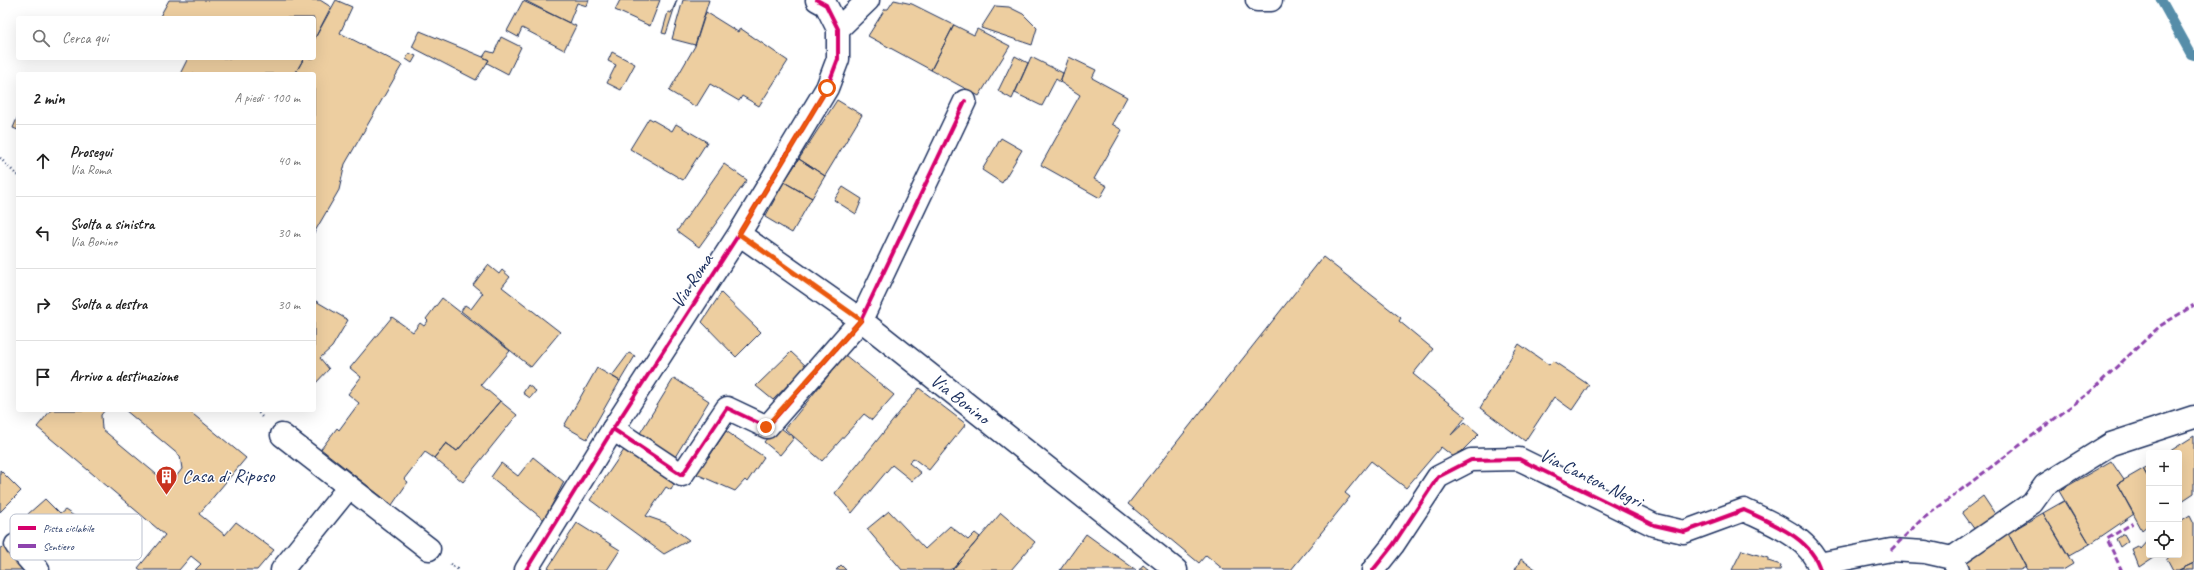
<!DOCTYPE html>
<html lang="it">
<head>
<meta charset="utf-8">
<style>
  :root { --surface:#fff; --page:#f6f6f6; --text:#222; --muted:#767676; --line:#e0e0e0 }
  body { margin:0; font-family:Caveat,sans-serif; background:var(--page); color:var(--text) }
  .controls { position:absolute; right:12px; bottom:12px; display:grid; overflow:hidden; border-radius:4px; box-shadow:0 4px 16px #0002 }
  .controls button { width:36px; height:36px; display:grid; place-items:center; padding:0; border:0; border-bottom:1px solid var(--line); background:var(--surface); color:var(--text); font:20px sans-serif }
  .stop { position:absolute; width:12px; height:12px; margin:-9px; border:3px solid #ea580c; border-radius:50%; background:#fff }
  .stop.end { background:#ea580c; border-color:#fff; box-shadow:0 1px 4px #0008 }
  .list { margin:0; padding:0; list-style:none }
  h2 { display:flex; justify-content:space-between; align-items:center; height:52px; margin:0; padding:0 16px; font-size:17px }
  h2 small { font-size:13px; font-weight:400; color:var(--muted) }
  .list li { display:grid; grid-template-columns:26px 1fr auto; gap:12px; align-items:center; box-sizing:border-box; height:72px; padding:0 16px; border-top:1px solid var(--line) }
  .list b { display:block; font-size:15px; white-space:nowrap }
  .list p { margin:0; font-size:13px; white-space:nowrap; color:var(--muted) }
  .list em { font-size:13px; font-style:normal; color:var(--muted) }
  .icon { flex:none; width:22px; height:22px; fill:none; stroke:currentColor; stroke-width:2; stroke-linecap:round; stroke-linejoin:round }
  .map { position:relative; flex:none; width:2194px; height:570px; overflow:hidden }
  .search { position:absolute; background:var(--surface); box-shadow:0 4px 16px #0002; left:16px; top:16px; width:300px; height:44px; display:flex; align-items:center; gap:10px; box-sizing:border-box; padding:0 14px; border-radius:4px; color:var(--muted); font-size:15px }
  .panel { position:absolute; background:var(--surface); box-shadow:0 4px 16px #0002; left:16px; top:72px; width:300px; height:340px; border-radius:4px }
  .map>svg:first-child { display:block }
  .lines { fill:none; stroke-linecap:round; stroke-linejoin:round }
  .stream { stroke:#568da9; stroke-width:10 }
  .building { fill:#edcea0; stroke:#1b2f5e }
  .street-casing { stroke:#1b2f5e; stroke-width:25 }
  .secondary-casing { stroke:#1b2f5e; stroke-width:25 }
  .path { stroke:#1b2f5e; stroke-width:2.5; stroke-dasharray:1 3; stroke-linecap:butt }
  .street { stroke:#fff; stroke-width:22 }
  .secondary { stroke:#fff; stroke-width:22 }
  .quiet { stroke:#8e44ad; stroke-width:3; stroke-dasharray:6 3; stroke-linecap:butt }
  .cycleway-casing { stroke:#fff; stroke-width:6 }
  .cycleway { stroke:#d6006c; stroke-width:4 }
  .route { stroke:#ea580c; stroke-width:5 }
  .labels { text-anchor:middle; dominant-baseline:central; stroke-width:3; stroke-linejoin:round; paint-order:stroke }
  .street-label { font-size:19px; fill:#1b2f5e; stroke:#fff }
  .poi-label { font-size:19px; fill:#1b2f5e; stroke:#fff; text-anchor:start }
  .key { fill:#fff; stroke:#bbc1cf; stroke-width:1 }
  .key-label { font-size:11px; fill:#1b2f5e }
</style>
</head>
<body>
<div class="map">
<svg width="2194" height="570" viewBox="0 0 2194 570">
  <rect width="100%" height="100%" fill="#fff"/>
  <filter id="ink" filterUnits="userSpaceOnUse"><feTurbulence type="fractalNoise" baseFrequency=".025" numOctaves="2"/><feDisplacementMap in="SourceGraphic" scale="8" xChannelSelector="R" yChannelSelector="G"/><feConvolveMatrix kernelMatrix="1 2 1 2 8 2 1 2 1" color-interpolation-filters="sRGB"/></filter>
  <g filter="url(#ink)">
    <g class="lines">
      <path class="stream" d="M2161 0 2191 54 2194 55"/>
    </g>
    <path class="building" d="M169 0H320L331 7 314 40V18H159Z
      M336 0 352 7 340 33 402 65 345 164 339 190 314 233V74H295L304 58H314V40Z
      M524 0H589L587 6 577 3 569 23Z
      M620 0H660L650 26 615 10Z
      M677 0 666 34 662 33 668 12 671 13Z
      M683 0H709L695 45 672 39Z
      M894 0 912 4 954 25 931 70 868 36 885 9H888Z
      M523 1 576 26 564 50 522 28 518 37 507 31Z
      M995 6 1009 7 1023 14 1037 28 1032 45 981 28Z
      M706 12 738 32 740 28 788 61 759 106 742 96 739 101 710 84 696 107 669 91 695 46Z
      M954 25 974 35 977 29 1010 46 979 96 931 70Z
      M420 31 483 57 489 60 476 80 412 47Z
      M501 37 521 47 508 74 487 63 489 60 483 57 487 51 494 53Z
      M612 52 635 64 621 90 607 83 616 65 608 61Z
      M409 53 416 56 412 63 406 59Z
      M1015 56 1028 63 1012 99 998 91Z
      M1031 57 1063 73 1060 82 1056 79 1042 106 1015 93Z
      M1069 57 1096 70 1092 78 1127 97 1112 124 1122 130 1094 179 1107 186 1100 198 1041 165 1080 95 1060 82Z
      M188 58H304L295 74H180Z
      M837 100 862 115 825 176 799 159Z
      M18 116V130L13 128Z
      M649 118 672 131 676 124 707 142 683 180 630 149Z
      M1001 138 1022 150 1002 183 982 170Z
      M799 159 825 176 812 198 784 182Z
      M724 164 747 180 699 247 677 231Z
      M784 182 812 198 792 233 765 217Z
      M843 187 862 199 856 214 834 200Z
      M1323 257 1401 318 1399 321 1433 349 1413 374 1466 417 1451 435 1465 422 1479 434 1455 458 1441 447 1406 488 1371 461 1345 493 1350 497 1291 570H1224L1206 555 1199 563 1128 504Z
      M488 265 499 274 502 270 510 277 502 287 560 332 531 367 461 311 465 305 471 309 483 293 473 285Z
      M721 293 761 332 736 357 702 322Z
      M442 298 510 351 481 385 500 401 457 451 446 443 434 458 425 452 404 479 408 482 392 505 321 449 337 428 339 430 359 403 348 394 361 377 350 368 392 317 413 332 420 323 424 326 428 321 426 319Z
      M314 300 348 320 332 347 320 358 329 369 314 385Z
      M1519 344 1549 365 1553 361 1589 385 1572 410 1554 397 1525 441 1480 408Z
      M791 352 806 366 773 400 756 386Z
      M629 353 635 356 620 381 612 376Z
      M845 355 894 395 872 420 864 414 822 461 785 429Z
      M597 368 620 381 587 439 564 426Z
      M674 378 709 401 672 462 637 438Z
      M528 385 536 391 530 398 523 393Z
      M919 388 966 424 929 470 913 458 909 463 921 473 912 481 892 465 852 513 835 493Z
      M500 401 517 415 463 482 434 458 446 443 457 451Z
      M51 410H105L101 415 102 429 162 479 175 478 182 469 180 456 125 410H188L246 458 199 514 225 535 236 522 274 550 257 570H195L201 564 191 556 179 570H141L138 568 165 535 37 427Z
      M777 425 794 438 780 455 764 442Z
      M726 431 764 457 747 482 745 480 735 491 694 473 707 456 709 457Z
      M2194 436V493L2179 503V453H2167Z
      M624 450 674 484 671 490 666 487 646 516 666 523 689 540 664 554 590 500Z
      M533 457 564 482 544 520 491 477 501 463 518 476Z
      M2111 461 2124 480 2117 484 2134 514 2090 544 2059 491Z
      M2149 465V479L2143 469Z
      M2143 469 2149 479V524L2142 530 2117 484Z
      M0 470 21 491 0 512Z
      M1983 496 1997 517 1975 530 1962 512Z
      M45 499 60 514 65 510 83 522 57 546 28 514Z
      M2064 501 2090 544 2069 556 2043 513Z
      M889 511 925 549 950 526 968 540 975 533 980 537 954 568 949 570H902L867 529Z
      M1001 513 1035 542 1011 570H952Z
      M2043 513 2073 564 2063 570H2027L2008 533Z
      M2190 515 2194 523V563L2179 570H2173L2165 555H2179V522Z
      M577 523 620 550 607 570H551L548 568Z
      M2008 533 2026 567 2020 570H1964L1959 560Z
      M1086 534 1104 547 1136 570H1060Z
      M2124 534 2128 541 2120 547 2116 539Z
      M2149 539V555H2157L2139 567 2132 549 2138 546 2140 549Z
      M3 547 23 570H0V548Z
      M1742 550 1768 558V561L1781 565 1780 570H1732Z
      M1521 559 1537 570H1515Z
      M2194 563V570H2179Z
      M841 565 846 570H836Z
      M1143 565 1149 570H1139Z"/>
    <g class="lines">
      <defs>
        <path id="street" d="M1257 0H1271
          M838 29 868 0
          M613 429 682 475 727 408 767 427 861 320 965 101
          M282 435 429 549
          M16 545 38 570
          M1952 558 2032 503 2045 485 2111 444 2194 417
          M1819 564 1891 550 1925 552 1952 558 1958 570
          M282 570 349 487
          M1373 570 1393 545 1438 477 1471 460 1519 459 1654 525 1684 532 1744 510C1771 523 1812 538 1820 570"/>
        <path id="secondary" d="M739 234 861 320 1176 570
          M526 570 613 429 739 234 827 88 838 59V29L826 5 817 0"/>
      </defs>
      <use href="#street" class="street-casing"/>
      <use href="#secondary" class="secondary-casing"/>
      <path class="path" d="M0 158 18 176
        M256 410 262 417
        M450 564 459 570"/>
      <use href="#street" class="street"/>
      <use href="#secondary" class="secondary"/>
      <path class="quiet" d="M1891 550 1920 521 2090 392 2160 326 2194 305
        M2119 570 2121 569 2107 539 2133 523"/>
      <defs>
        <path id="cycleway" d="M613 429 682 475 727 408 767 427 861 320 965 101
          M526 570 613 429 739 234 827 88 838 59V29L826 5 817 0
          M1373 570 1393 545 1438 477 1471 460 1519 459 1654 525 1684 532 1744 510C1771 523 1812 538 1820 570"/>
      </defs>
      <use href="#cycleway" class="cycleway-casing"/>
      <use href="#cycleway" class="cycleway"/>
    </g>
  </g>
  <g class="lines" filter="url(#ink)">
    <path class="route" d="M766 427 861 320 739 234 827 88"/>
  </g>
  <defs>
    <symbol id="building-pin" viewBox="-11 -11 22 30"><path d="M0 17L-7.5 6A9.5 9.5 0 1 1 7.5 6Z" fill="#c8321e" stroke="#fff"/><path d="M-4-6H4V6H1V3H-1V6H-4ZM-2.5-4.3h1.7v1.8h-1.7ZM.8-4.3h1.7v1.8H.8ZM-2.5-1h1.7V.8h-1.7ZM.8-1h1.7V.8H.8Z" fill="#fff"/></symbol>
  </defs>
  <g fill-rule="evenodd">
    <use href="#building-pin" x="154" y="464" width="25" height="34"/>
  </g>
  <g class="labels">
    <g class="street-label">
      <text transform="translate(692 281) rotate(-57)">Via Roma</text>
      <text transform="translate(960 399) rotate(38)">Via Bonino</text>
      <text transform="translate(1591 478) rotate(26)">Via Canton Negri</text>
    </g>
    <g class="poi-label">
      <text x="182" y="476">Casa di Riposo</text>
    </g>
  </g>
  <rect x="10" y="514" width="132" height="46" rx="6" class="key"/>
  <rect x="18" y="526" width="18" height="4" fill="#d6006c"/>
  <rect x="18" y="544" width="18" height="4" fill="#8e44ad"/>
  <g class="key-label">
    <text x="43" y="532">Pista ciclabile</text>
    <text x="43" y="550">Sentiero</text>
  </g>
</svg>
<div class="controls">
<button>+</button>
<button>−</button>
<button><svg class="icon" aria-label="locate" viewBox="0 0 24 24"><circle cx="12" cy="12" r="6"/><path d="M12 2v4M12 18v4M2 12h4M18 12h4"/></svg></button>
</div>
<div class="stop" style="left:827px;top:88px"></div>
<div class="stop end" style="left:766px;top:427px"></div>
<div class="search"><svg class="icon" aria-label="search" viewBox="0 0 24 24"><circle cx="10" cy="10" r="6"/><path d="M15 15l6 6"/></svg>Cerca qui</div>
<section class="panel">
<h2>2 min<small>A piedi · 100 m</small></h2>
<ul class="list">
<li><svg class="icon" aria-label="ahead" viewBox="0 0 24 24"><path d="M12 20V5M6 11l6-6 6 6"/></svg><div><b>Prosegui</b><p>Via Roma</p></div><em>40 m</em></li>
<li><svg class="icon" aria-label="left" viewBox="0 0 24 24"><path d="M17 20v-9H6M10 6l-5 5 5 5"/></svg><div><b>Svolta a sinistra</b><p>Via Bonino</p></div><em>30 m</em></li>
<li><svg class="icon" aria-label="right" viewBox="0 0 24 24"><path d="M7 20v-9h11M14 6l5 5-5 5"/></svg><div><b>Svolta a destra</b></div><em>30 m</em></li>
<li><svg class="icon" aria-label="arrive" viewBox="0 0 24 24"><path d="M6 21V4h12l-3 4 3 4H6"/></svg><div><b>Arrivo a destinazione</b></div></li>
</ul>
</section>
</div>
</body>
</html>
